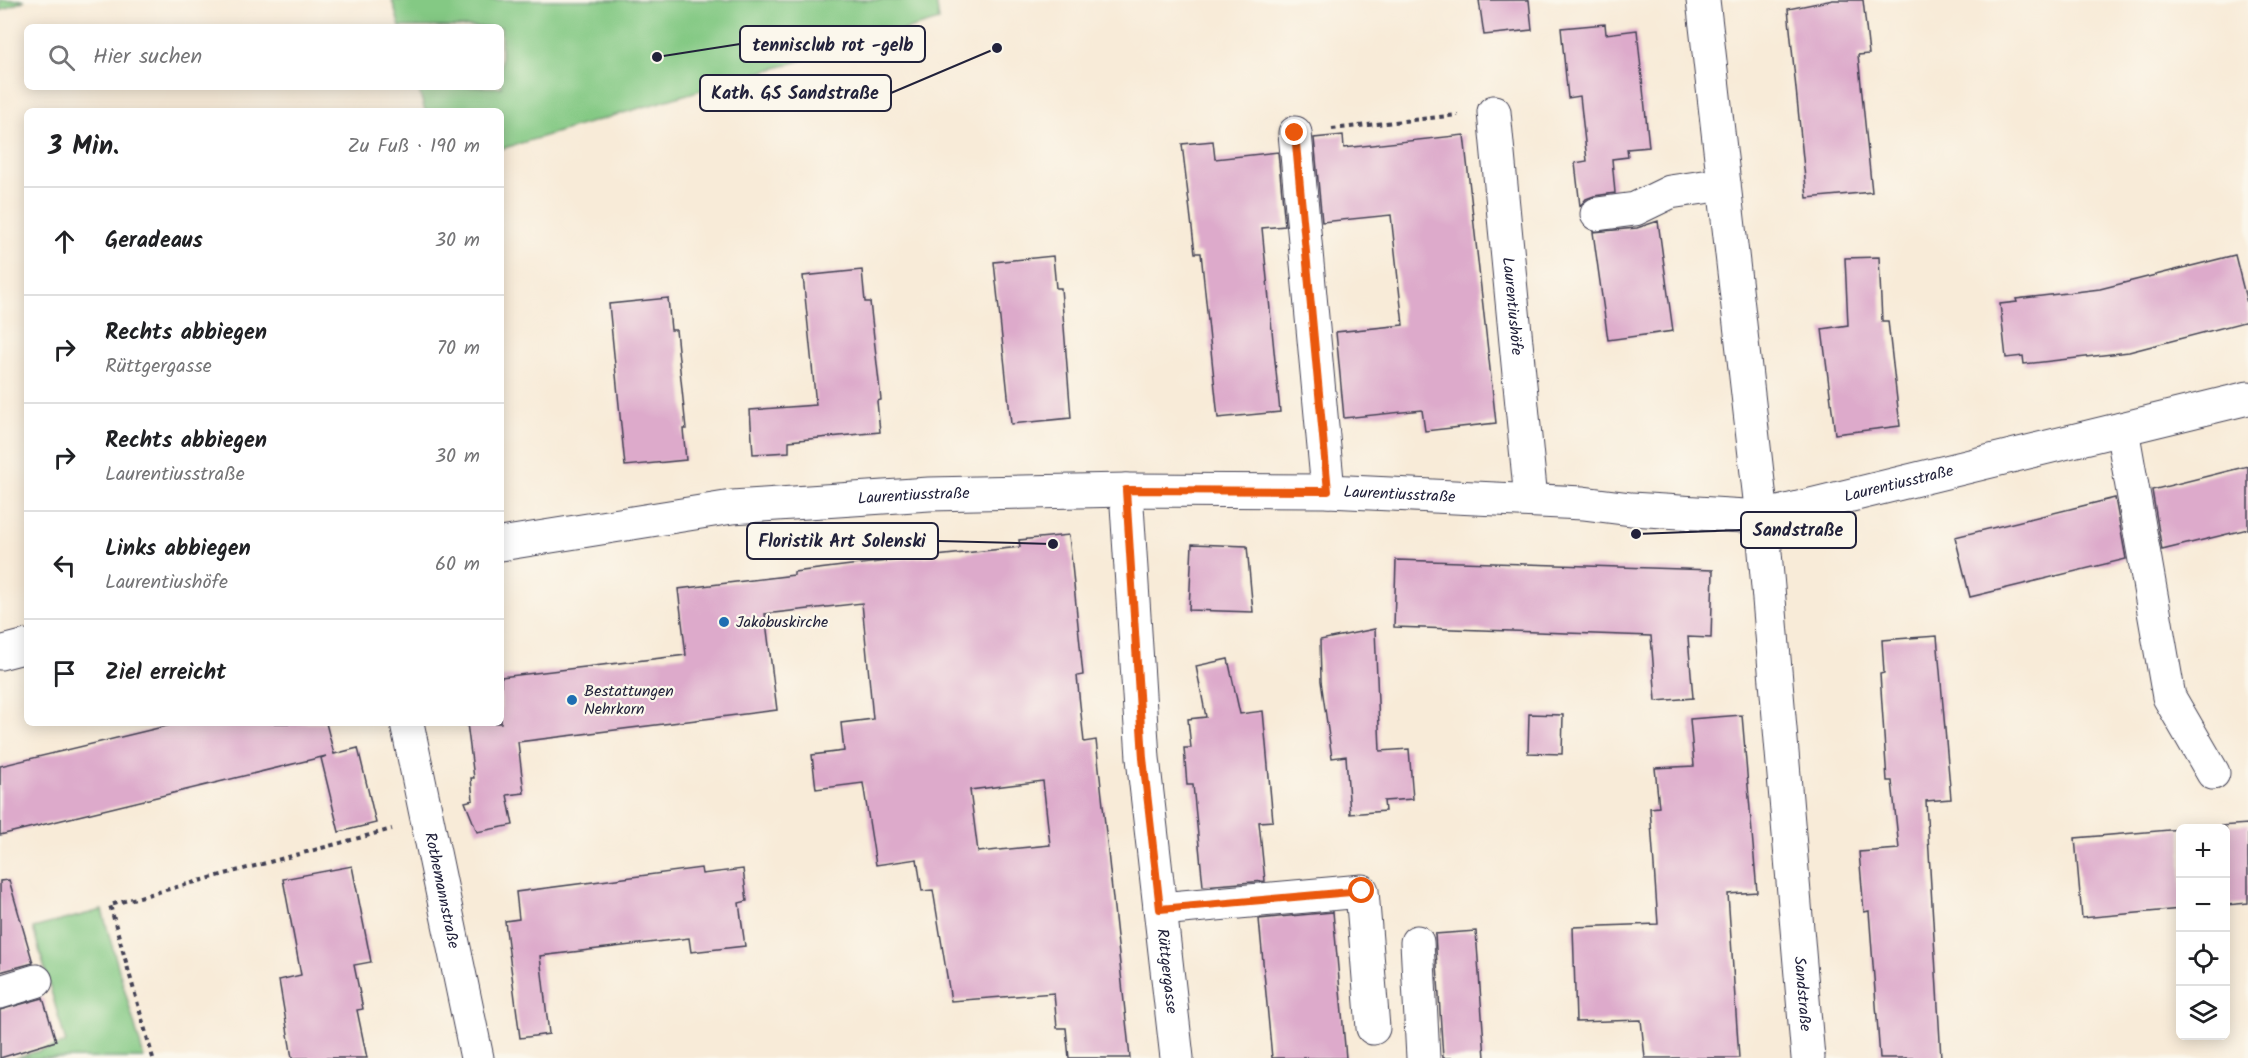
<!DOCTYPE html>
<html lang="de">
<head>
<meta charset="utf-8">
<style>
  :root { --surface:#fff; --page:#f2f2f2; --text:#202124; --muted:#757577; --line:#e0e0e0 }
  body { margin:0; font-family:Kalam,sans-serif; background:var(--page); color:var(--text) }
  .controls { position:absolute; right:18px; bottom:18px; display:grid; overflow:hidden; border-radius:9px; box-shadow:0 3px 15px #0003 }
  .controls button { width:54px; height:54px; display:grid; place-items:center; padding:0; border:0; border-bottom:2px solid var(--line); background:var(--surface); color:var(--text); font:30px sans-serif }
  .stop { position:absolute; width:18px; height:18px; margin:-14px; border:4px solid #ea580c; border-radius:50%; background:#fff }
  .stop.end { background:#ea580c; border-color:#fff; box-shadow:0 2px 6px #0008 }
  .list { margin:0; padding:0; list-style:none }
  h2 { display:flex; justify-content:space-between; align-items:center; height:78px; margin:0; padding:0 24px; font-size:26px }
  h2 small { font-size:20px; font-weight:400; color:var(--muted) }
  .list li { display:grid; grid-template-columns:39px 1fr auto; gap:18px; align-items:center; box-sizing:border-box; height:108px; padding:0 24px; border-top:2px solid var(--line) }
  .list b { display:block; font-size:22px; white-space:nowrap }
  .list p { margin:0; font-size:20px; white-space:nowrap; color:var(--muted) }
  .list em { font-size:20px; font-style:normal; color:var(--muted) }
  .icon { flex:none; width:33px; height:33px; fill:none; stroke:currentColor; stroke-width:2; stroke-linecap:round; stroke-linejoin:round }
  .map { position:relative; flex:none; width:2248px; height:1058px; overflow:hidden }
  .search { position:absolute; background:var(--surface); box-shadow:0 3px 15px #0003; left:24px; top:24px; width:480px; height:66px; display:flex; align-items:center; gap:15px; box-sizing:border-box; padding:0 21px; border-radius:9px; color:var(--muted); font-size:22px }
  .panel { position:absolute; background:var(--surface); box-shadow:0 3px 15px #0003; left:24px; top:108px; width:480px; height:618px; border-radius:9px }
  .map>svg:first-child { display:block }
  .green { fill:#84c984; stroke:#537660; stroke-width:1.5 }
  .building { fill:#ddaacb; fill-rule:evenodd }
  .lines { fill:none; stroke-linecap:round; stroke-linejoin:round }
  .minor-casing { stroke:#424053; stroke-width:35 }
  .path { stroke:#424053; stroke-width:4; stroke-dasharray:4.5 4.5; stroke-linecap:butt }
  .minor { stroke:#fff; stroke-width:33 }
  .route { stroke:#ea580c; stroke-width:8 }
  .poi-dot { fill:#1f6fb2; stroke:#fbf7ec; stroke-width:2 }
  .labels { text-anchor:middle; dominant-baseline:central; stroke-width:4.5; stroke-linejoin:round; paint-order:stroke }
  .street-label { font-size:16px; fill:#22223b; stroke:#fbf7ec }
  .poi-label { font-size:16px; fill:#22223b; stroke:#fbf7ec; text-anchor:start }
  .leader { fill:none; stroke:#22223b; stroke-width:2 }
  .callout-dot { fill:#22223b; stroke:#fbf7ec; stroke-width:2 }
  .callout { fill:#fbf7ec; stroke:#22223b; stroke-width:2 }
  .callout-label { font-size:18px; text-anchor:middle; font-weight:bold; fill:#22223b }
</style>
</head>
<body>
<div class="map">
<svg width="2248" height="1058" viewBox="0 0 2248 1058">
  <rect width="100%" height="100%" fill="#fbf7ec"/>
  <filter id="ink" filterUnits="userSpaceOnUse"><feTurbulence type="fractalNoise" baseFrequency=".0167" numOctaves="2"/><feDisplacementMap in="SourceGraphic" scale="12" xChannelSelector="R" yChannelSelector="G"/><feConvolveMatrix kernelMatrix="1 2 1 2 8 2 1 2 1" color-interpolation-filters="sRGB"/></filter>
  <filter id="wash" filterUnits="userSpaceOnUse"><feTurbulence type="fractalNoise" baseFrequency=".008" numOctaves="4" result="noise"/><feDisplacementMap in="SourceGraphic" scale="24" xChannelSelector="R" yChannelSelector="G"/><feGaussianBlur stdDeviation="1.35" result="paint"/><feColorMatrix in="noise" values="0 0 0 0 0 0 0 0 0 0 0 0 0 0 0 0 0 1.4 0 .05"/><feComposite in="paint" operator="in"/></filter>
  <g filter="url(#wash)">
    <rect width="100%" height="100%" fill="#f8ebd8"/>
    <path class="green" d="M0 0H25L0 11Z
      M392 0H936L939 20 501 149V111H425L418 87H501V27H400Z
      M102 910 144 1058H15L66 1043 33 928Z"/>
    <g id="blocks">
      <path class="building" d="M1479 0H1529L1532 30 1484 35Z
        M1833 0H1863L1869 54 1858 55 1872 192 1807 198 1788 9Z
        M1605 24 1606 34 1637 30 1649 147 1627 149 1628 157 1612 159 1615 193 1594 196 1586 199 1580 206 1575 163 1587 161 1580 96 1568 98 1561 28Z
        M1343 135 1344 148 1464 135 1496 423 1425 431 1422 410 1344 418 1336 332 1403 325 1391 215 1322 222 1314 138Z
        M1213 141 1215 159 1278 152 1285 226 1262 228 1280 412 1218 418 1201 253H1195L1182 144Z
        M1658 221 1673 331 1608 340 1593 232 1637 228Z
        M2235 255 2248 307V321L2129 352 2024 364 2023 356 2006 358 2000 304 2017 302 2016 299 2100 289Z
        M1053 256 1056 288H1061L1071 418 1011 424 994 262Z
        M1879 257 1882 321H1888L1900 426 1835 434 1822 329 1848 325 1845 258Z
        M862 270 865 302H870L881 400 877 401 880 432 789 441V452L753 454 750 410 816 405 803 276Z
        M668 298 671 330H676L686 429H683L686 460 625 466 609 304Z
        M2248 466V529L2162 550 2152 490Z
        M2115 498 2126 559 1970 597 1955 537Z
        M1069 535 1083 675 1077 676 1084 742 1096 740 1130 1058H1069L1066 1028H1057L1054 993 951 1001 933 890 922 891 917 859 876 865 863 783 816 789 812 755 844 751 841 723 873 719 862 603 765 614 777 710 518 742 524 793 507 795 513 825 477 832 465 802 473 800 471 778H474L467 723H501V677L686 655 678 589 794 575V572L851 565 1020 547 1019 540ZM1043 781 1050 845 978 852 970 790Z
        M1192 544 1247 546 1253 612 1189 610Z
        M1396 560 1713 570 1711 638 1688 637 1693 698 1656 701 1651 636 1394 627Z
        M1375 629 1380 751 1409 749 1413 799 1384 801 1385 811 1350 814 1346 756 1332 758 1321 681 1320 640Z
        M1937 636 1951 799 1926 801 1941 1058H1880L1869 911 1864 912 1859 852 1899 849 1892 781H1887L1880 674 1884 673 1882 640Z
        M1228 659 1240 714 1263 711 1273 821 1259 822 1265 881 1203 886 1193 785H1187L1184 748H1191L1188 719 1206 717 1196 666Z
        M1529 714 1563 715 1562 754 1528 753Z
        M1742 715 1757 892 1728 894 1739 1058H1645L1641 1020 1576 1022 1573 927 1658 924 1650 808 1659 807 1655 768 1694 766 1690 719Z
        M179 723H326L334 754 358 748 376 823 339 832 321 758 326 756 0 835V766Z
        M2248 824V903L2226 905V828H2190Z
        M2181 829V909L2082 918 2075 838Z
        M352 866 371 962 354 965 363 1009 357 1010 367 1058H292L279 980 301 975 283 879Z
        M701 868 702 874 743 869 747 901 739 903 745 946 691 952 689 938 540 956 549 1034 520 1038 505 921 519 919 516 892Z
        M9 880 33 963 0 972V881Z
        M1333 912 1346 1058H1272L1259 919Z
        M1476 931 1485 1058H1443L1435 934Z
        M43 998 56 1041 0 1058V1010Z"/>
    </g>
  </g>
  <g filter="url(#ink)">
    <use href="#blocks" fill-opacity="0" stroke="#424053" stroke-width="1.5"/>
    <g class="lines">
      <defs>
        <g id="minor">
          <path id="s1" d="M1703 0 1762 517 1808 1058"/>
          <path id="s2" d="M1494 112 1531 500"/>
          <path d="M1295 133 1328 491"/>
          <path d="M1597 214 1635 209 1670 192 1724 184"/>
          <path d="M2122 429 2169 697 2213 773"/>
          <path id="s3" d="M1126 490 1143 758 1177 1058"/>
          <path id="s4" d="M501 544 732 507 929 494 1126 490 1328 491 1583 503 1631 509 1762 517 2248 398"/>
          <path d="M0 653 27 646"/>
          <path id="s5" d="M407 723 477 1058"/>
          <path d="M1160 909 1362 891 1373 1028"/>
          <path d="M1417 942 1423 1058"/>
          <path d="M0 992 36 981"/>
        </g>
      </defs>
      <use href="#minor" class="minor-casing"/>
      <path class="path" d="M1332 129 1458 115
        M153 1058 110 905 392 829"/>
      <use href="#minor" class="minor"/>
    </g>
  </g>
  <g class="lines" filter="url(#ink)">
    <path class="route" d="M1295 133 1328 491 1126 490 1143 758 1160 909 1362 891"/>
  </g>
  <g class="poi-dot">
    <circle cx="724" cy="622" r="6"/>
    <circle cx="572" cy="700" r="6"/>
  </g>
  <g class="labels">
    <g class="street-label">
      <text stroke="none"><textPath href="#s2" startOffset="195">Laurentiushöfe</textPath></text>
      <text stroke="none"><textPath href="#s4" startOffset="1406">Laurentiusstraße</textPath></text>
      <text stroke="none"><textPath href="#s4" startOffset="902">Laurentiusstraße</textPath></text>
      <text stroke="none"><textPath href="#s4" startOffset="416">Laurentiusstraße</textPath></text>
      <text stroke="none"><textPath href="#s5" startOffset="171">Rothemannstraße</textPath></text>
      <text stroke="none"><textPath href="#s3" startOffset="483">Rüttgergasse</textPath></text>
      <text stroke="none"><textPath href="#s1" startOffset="999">Sandstraße</textPath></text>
    </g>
    <g class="poi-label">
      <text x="736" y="622">Jakobuskirche</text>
      <text x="584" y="691">Bestattungen<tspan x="584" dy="18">Nehrkorn</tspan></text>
    </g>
  </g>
  <path class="leader" d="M657 57L740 44M997 48L891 93M1636 534L1741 530M1053 544L938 541"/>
  <g class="callout-dot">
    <circle cx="657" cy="57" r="6"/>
    <circle cx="997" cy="48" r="6"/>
    <circle cx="1636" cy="534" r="6"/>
    <circle cx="1053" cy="544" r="6"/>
  </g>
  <g class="callout">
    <rect x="740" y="26" width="185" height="36" rx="6"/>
    <rect x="700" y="75" width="191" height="36" rx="6"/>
    <rect x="1741" y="512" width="115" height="36" rx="6"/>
    <rect x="747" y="523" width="191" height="36" rx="6"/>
  </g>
  <g class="callout-label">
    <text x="833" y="51">tennisclub rot -gelb</text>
    <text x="795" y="99">Kath. GS Sandstraße</text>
    <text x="1798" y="536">Sandstraße</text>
    <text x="842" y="547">Floristik Art Solenski</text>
  </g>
</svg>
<div class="controls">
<button>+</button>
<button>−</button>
<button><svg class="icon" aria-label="locate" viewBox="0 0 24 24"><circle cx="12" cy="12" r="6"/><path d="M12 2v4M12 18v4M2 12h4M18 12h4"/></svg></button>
<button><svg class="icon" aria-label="layers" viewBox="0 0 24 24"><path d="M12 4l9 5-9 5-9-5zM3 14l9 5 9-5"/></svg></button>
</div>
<div class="stop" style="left:1362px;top:891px"></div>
<div class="stop end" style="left:1295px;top:133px"></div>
<div class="search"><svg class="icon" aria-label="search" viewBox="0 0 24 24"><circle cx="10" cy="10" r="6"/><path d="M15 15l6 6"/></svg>Hier suchen</div>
<section class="panel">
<h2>3 Min.<small>Zu Fuß · 190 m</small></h2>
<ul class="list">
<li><svg class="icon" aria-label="ahead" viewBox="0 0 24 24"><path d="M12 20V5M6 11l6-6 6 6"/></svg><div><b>Geradeaus</b></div><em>30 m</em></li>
<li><svg class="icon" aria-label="right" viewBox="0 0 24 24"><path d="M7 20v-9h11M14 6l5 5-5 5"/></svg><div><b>Rechts abbiegen</b><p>Rüttgergasse</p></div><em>70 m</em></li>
<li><svg class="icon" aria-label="right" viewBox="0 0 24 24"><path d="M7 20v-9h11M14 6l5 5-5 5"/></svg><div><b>Rechts abbiegen</b><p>Laurentiusstraße</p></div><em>30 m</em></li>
<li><svg class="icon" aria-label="left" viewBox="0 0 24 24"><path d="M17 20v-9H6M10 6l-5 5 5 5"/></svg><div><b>Links abbiegen</b><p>Laurentiushöfe</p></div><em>60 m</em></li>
<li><svg class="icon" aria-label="arrive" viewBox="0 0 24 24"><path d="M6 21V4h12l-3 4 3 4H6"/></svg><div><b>Ziel erreicht</b></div></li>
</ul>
</section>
</div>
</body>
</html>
